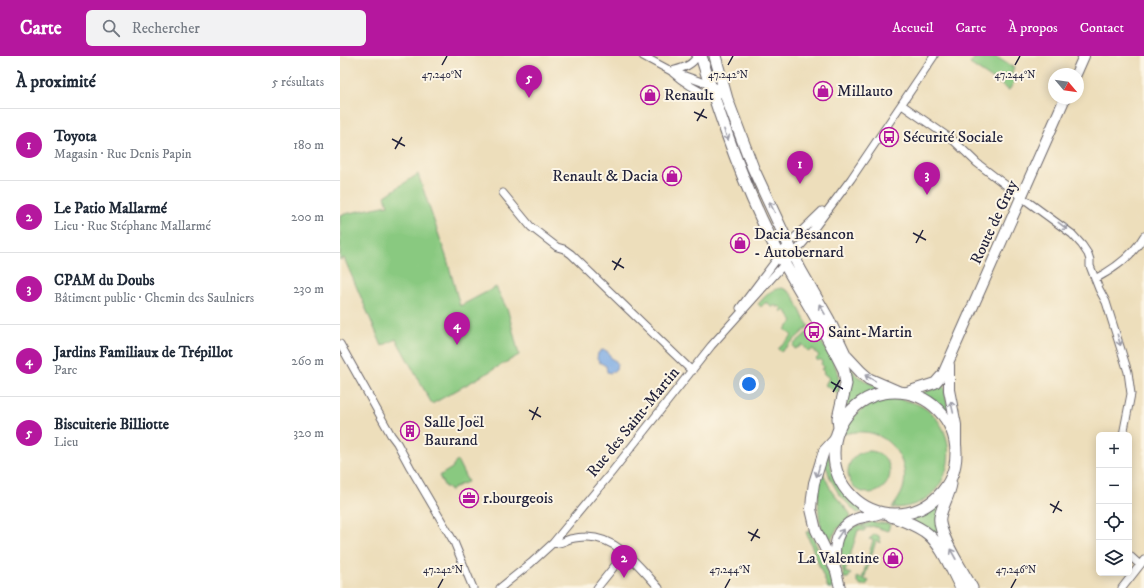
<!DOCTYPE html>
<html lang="fr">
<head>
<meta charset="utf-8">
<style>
  :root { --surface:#fff; --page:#f2f2f3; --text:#1f2937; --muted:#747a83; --line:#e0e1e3; --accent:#b5179e }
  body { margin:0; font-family:"IM FELL DW Pica",serif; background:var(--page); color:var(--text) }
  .controls { position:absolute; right:12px; bottom:12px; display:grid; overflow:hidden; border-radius:6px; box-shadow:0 2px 10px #0003 }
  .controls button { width:36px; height:36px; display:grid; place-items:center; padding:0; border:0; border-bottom:1px solid var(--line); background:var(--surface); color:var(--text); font:20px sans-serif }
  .compass { position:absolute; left:708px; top:12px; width:36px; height:36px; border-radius:50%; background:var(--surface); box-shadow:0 2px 10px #0003; rotate:119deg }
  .you { position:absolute; left:409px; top:328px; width:14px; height:14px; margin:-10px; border:3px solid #fff; border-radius:50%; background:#1a73e8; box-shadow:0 0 0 6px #1a73e833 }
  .badge { display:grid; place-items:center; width:26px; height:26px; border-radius:50%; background:var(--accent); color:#fff; font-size:13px; font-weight:700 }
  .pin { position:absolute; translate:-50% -33px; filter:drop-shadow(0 1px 2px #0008) }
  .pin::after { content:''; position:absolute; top:21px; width:14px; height:12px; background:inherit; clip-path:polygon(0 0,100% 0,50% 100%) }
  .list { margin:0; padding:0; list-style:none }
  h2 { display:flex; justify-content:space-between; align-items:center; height:52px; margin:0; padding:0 16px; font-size:17px }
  h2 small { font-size:13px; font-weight:400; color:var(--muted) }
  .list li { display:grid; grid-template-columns:26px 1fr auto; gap:12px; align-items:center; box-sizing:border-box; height:72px; padding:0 16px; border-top:1px solid var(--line) }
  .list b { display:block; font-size:15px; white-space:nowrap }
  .list p { margin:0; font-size:13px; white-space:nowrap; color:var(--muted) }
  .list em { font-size:13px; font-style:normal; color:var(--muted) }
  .icon { flex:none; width:22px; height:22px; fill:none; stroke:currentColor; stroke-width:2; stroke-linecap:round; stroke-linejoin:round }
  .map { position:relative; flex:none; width:804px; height:532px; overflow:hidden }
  header { display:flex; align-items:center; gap:24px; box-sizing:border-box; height:56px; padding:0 20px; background:var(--accent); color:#fff }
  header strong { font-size:19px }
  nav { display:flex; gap:22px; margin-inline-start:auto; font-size:14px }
  .search { width:280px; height:36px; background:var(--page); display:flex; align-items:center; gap:10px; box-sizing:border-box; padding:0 14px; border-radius:6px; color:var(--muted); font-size:15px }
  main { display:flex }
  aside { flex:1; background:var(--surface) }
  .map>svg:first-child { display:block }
  .green { fill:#89c980; stroke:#56765e }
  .water { fill:#78a8e3; stroke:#4d658f }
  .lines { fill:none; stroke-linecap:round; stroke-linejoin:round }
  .street-casing { stroke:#696468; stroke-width:9 }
  .secondary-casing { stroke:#696468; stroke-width:12 }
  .primary-casing { stroke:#696468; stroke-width:13 }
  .street { stroke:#fff; stroke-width:7 }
  .secondary { stroke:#fff; stroke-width:10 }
  .primary { stroke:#fff; stroke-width:11 }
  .oneway { stroke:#9c9ca7 }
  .ticks { fill:none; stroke:#22223b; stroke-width:1.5 }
  .labels { text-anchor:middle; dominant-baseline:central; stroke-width:4; stroke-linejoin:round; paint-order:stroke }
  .poi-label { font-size:16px; fill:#22223b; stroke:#fcf5e5; text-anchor:start }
  .street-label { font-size:16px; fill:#22223b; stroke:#fcf5e5 }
  .ticks-label { font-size:10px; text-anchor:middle; fill:#22223b; stroke:#fcf5e5; stroke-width:4; stroke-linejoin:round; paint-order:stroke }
</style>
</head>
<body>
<header>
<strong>Carte</strong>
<div class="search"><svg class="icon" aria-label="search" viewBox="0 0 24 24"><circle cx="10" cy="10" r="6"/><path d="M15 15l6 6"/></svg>Rechercher</div>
<nav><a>Accueil</a><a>Carte</a><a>À propos</a><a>Contact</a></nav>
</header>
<main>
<aside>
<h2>À proximité<small>5 résultats</small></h2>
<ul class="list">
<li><span class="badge">1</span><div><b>Toyota</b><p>Magasin · Rue Denis Papin</p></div><em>180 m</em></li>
<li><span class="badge">2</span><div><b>Le Patio Mallarmé</b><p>Lieu · Rue Stéphane Mallarmé</p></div><em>200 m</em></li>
<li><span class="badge">3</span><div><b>CPAM du Doubs</b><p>Bâtiment public · Chemin des Saulniers</p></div><em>230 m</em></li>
<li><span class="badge">4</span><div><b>Jardins Familiaux de Trépillot</b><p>Parc</p></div><em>260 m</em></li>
<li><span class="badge">5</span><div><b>Biscuiterie Billiotte</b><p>Lieu</p></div><em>320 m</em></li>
</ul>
</aside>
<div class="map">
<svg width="804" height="532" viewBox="0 0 804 532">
  <rect width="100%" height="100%" fill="#fcf5e5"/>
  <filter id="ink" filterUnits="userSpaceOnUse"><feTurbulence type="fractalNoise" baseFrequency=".025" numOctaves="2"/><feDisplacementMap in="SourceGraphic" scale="8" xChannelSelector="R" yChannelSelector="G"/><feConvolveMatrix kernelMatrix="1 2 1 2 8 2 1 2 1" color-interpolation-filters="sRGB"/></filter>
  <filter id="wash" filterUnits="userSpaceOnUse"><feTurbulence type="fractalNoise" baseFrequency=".012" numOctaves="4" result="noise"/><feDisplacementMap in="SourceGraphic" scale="16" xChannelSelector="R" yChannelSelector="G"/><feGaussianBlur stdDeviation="0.9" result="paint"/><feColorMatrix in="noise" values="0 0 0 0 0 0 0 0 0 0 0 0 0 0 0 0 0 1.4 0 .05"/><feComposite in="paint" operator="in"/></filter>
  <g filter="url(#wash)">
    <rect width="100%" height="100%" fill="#eddebb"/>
    <path class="green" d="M636 0H655L674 12 671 17 677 22 669 34 630 8Z
      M78 118 107 203 120 250 156 231 168 255 179 299 92 348 56 283 42 290 4 202 0 204V159L48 149 45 140Z
      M442 232C454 236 456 246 461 256 463 261 466 266 469 270L441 296 438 293 452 280 445 273 453 265 445 254 442 256 441 255 442 253 439 250 437 252 435 249 432 252 428 247H425L421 251 418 248C426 240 430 233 442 232Z
      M470 274C474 281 480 284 484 290 494 304 502 321 498 338L485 329 489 322 483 317 484 316 481 313 484 311 481 308 482 306 480 303 478 305 476 303 479 300 473 293 469 296 463 289 455 293 453 289Z
      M508 309 517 320 540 333 519 342 506 353 509 316Z
      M603 327 610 360 609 361 595 346 581 337 594 333Z
      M546 343C629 339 628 453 552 452 556 446 561 440 563 433 570 409 554 383 531 377 522 375 512 376 503 378 513 358 523 349 546 343Z
      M508 416a21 21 0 1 1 42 0a21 21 0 1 1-42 0Z
      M487 398 489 400C492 425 504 443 525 455L517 457 499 438 490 422 487 412 482 410Z
      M117 404 128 426 119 429 110 435 107 431H105L99 420 112 412Z
      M479 416 483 417 492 436 509 456 511 460 497 473 488 488C475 465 479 442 479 416Z
      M603 442 605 491 568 461 583 456Z
      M532 466 550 468 548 475 532 470 528 472 521 469Z
      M519 469 526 473 524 475 518 474 505 516 511 518 508 522H504C501 503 495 479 519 469Z
      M470 475 488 515 493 532H488L466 476Z
      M535 478 539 480 541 487 536 485 524 523 529 525 526 529H521L517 526V521L522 523 533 484 529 483Z"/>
    <path class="water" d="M262 294 267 295 272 303 276 305 277 308 276 313 271 317 267 316 266 310 259 306 257 303 258 297Z"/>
  </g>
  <g filter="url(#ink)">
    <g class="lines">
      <defs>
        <path id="street" d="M303 0 331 15 384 34
          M332 15C342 12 352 10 357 0
          M333 17C345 28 358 35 374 42L384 34
          M562 49 614 85 637 107 676 137 732 178 742 189 748 198 750 204V210L759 233 766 246 788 316 791 338 783 379
          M163 137 191 171 217 191 224 193 231 198 352 315
          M755 223C774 213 793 200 804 180
          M400 252 449 187 482 155
          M0 288 51 379 57 387 70 411 114 486 133 532
          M213 487C219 489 224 485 230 483 235 482 241 481 245 481 277 480 300 511 319 532
          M789 499 800 509
          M160 532 191 507 213 487 271 417 371 290 464 186 511 123 594 0
          M257 532 285 497
          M782 532 804 504"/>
        <path id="secondary" d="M736 18 744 0
          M609 309V334L616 369V390
          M564 337 595 327 603 318 725 42
          M496 382 484 395 474 427 472 441 471 453 476 474 496 515 500 532
          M495 509C494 490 495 472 516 463 524 460 533 460 541 457"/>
        <path id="primary" d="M361 0C380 62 401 123 430 181 453 226 482 268 504 314L506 328 498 362 499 372
          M375 0 387 43 413 112 460 213 489 264 506 300 521 316 529 323 559 336
          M494 397a61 61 0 1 1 122 0a61 61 0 1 1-122 0Z
          M611 428C609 440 602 450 600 461 597 477 624 517 632 532
          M551 460C562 464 574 468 584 475 601 486 612 515 621 532"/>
      </defs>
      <use href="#street" class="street-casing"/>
      <use href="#secondary" class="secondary-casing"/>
      <use href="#primary" class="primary-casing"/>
      <use href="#street" class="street"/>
      <use href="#secondary" class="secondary"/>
      <use href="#primary" class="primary"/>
    </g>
    <defs><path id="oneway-shaft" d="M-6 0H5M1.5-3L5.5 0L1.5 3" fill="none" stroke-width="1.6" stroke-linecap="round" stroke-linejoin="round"/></defs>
    <g class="oneway">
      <use href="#oneway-shaft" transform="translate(386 79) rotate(70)"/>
      <use href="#oneway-shaft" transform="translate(432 151) rotate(-116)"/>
      <use href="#oneway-shaft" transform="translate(723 170) rotate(37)"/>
      <use href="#oneway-shaft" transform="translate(482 253) rotate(-120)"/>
      <use href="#oneway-shaft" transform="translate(779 284) rotate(74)"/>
      <use href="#oneway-shaft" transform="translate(530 322) rotate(-150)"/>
      <use href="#oneway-shaft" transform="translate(612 351) rotate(-103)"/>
      <use href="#oneway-shaft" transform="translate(478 415) rotate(106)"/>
      <use href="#oneway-shaft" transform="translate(500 478) rotate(-56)"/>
      <use href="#oneway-shaft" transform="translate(613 498) rotate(-119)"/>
    </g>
  </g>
  <path class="ticks" d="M102 9 107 0M388 9 393 0M675 9 680 0M354 56 367 62M357 65 364 53M52 83 65 90M55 93 62 81M573 177 586 184M576 187 583 174M272 205 284 212M274 214 281 202M491 326 503 333M493 336 500 324M189 354 201 361M192 364 198 351M710 448 722 455M713 457 719 445M408 476 420 482M411 485 418 473M98 532 103 523M385 532 390 523M671 532 676 523"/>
  <defs>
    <symbol id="shop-ring" viewBox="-11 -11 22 22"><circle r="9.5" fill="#fcf5e5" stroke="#b5179e" stroke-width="1.5"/><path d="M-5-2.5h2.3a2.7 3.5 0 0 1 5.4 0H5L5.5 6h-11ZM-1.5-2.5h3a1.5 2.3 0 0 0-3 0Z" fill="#b5179e"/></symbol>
    <symbol id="bus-ring" viewBox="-11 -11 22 22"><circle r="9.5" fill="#fcf5e5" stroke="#b5179e" stroke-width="1.5"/><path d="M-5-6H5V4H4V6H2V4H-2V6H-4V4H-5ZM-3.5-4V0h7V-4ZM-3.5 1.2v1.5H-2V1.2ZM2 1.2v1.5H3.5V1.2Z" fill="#b5179e"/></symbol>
    <symbol id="building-ring" viewBox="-11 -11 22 22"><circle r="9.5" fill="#fcf5e5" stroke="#b5179e" stroke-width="1.5"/><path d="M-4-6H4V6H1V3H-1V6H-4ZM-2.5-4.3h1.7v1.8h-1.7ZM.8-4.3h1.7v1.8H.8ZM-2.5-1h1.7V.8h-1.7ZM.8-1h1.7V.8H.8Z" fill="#b5179e"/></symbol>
    <symbol id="office-ring" viewBox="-11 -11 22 22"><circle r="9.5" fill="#fcf5e5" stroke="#b5179e" stroke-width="1.5"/><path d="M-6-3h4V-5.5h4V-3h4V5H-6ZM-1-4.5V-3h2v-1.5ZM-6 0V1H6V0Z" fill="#b5179e"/></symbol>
  </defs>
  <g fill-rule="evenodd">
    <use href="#shop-ring" x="472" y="24" width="22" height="22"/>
    <use href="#shop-ring" x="299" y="28" width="22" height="22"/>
    <use href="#bus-ring" x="538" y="70" width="22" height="22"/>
    <use href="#shop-ring" x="321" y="109" width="22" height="22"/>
    <use href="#shop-ring" x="389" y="176" width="22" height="22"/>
    <use href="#bus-ring" x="463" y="265" width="22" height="22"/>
    <use href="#building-ring" x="59" y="364" width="22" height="22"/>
    <use href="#office-ring" x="118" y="431" width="22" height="22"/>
    <use href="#shop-ring" x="542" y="491" width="22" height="22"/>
  </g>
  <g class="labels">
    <g class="poi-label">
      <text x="497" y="35">Millauto</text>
      <text x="324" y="39">Renault</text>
      <text x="563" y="81">Sécurité Sociale</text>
      <text x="318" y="120" text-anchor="end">Renault &amp; Dacia</text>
      <text x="414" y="178">Dacia Besancon<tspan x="414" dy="18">- Autobernard</tspan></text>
      <text x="488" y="276">Saint-Martin</text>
      <text x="84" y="366">Salle Joël<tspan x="84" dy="18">Baurand</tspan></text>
      <text x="143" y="442">r.bourgeois</text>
      <text x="539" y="502" text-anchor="end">La Valentine</text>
    </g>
    <g class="street-label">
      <text transform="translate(654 166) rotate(-65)">Route de Gray</text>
      <text transform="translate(293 366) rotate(-51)">Rue des Saint-Martin</text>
    </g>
  </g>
  <g class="ticks-label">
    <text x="102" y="22">47.240°N</text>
    <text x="388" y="22">47.242°N</text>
    <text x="675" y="22">47.244°N</text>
    <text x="103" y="517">47.242°N</text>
    <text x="390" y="517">47.244°N</text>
    <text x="676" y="517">47.246°N</text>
  </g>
</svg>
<div class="controls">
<button>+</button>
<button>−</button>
<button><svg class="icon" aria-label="locate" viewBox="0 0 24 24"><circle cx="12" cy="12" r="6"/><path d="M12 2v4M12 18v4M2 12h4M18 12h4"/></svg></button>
<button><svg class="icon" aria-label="layers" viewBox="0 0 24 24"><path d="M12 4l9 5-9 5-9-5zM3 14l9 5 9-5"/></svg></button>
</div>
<svg class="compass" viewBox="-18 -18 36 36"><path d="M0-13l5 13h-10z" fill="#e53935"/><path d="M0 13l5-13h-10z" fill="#747a83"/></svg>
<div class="you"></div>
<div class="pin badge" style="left:460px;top:128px">1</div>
<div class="pin badge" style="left:284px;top:522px">2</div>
<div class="pin badge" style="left:587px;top:139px">3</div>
<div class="pin badge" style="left:117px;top:289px">4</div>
<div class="pin badge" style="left:189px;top:42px">5</div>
</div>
</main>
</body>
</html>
